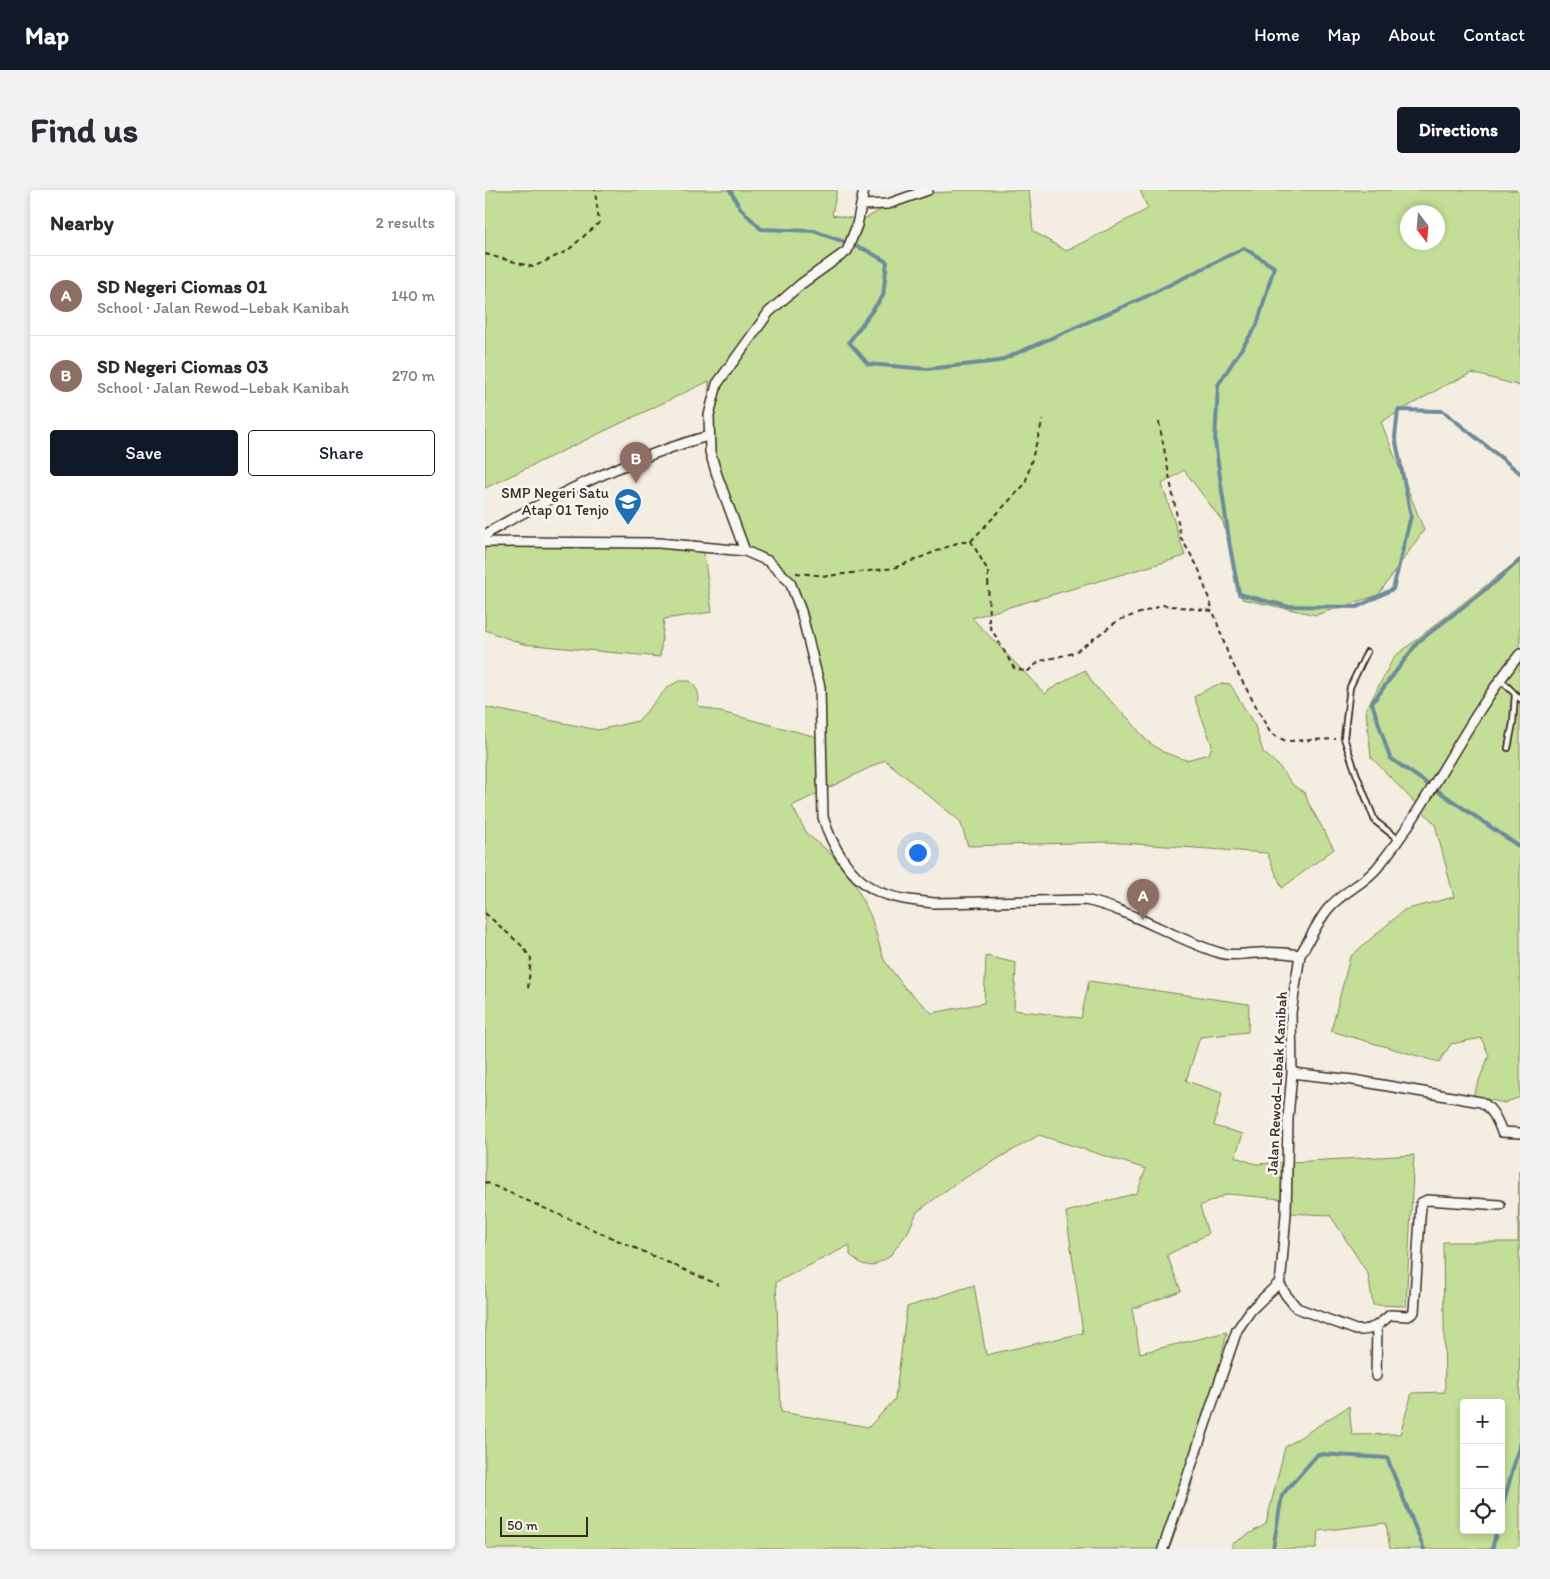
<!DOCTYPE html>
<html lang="en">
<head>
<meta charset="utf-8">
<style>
  :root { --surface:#fff; --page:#f2f2f3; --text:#2b2b33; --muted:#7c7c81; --line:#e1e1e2; --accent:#111827 }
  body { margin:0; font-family:Itim,sans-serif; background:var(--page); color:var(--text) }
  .controls { position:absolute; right:15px; bottom:15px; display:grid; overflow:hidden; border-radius:5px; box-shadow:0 2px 8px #0003 }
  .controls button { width:45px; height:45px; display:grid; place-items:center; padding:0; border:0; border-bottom:1px solid var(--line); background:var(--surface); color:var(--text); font:25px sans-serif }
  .compass { position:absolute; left:915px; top:15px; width:45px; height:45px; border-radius:50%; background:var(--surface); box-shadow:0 2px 8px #0003; rotate:164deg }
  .scale { position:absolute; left:15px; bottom:12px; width:88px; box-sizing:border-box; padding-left:5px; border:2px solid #3b2a1e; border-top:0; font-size:14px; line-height:18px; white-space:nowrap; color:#3b2a1e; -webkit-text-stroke:4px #f6f6f2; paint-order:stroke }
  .you { position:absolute; left:432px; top:662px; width:18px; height:18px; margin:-12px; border:4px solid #fff; border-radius:50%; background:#1a73e8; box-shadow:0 0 0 8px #1a73e833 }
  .badge { display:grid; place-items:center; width:32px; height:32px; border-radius:50%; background:var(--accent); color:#fff; font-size:16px; font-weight:700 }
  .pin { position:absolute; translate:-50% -41px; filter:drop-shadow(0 1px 2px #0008) }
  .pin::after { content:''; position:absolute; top:26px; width:18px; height:15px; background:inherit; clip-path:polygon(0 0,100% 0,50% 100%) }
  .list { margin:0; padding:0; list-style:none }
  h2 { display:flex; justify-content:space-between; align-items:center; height:65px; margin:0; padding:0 20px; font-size:21px }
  h2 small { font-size:16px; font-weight:400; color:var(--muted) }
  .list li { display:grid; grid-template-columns:32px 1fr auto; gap:15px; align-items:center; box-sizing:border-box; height:80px; padding:0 20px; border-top:1px solid var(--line) }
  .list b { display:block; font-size:19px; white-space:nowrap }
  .list p { margin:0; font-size:16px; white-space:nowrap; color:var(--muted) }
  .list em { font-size:16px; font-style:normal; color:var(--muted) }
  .actions { display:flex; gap:10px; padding:15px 20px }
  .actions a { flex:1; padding:11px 0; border:1px solid var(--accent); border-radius:5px; text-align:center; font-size:18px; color:var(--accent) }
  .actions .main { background:var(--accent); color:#fff }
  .icon { flex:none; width:28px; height:28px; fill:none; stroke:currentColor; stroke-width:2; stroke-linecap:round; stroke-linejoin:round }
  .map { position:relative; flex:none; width:1035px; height:1359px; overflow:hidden; border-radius:5px }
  header { display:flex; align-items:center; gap:30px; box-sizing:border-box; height:70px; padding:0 25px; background:var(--accent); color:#fff }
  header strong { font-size:24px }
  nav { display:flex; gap:28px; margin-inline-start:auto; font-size:18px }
  .intro { display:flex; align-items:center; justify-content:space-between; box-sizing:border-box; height:120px; padding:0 30px }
  h1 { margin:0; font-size:35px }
  .button { padding:12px 22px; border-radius:5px; background:var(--accent); color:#fff; font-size:18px; font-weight:700 }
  main { display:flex; gap:30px; padding:0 30px }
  aside { flex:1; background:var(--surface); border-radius:5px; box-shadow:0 2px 8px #0003 }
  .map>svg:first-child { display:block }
  .green { fill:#c3df97; stroke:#7f845a; fill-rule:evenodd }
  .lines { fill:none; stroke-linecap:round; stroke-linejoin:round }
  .stream { stroke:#6c8c9a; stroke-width:4 }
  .service-casing { stroke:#3b2a1e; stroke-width:8 }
  .minor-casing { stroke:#3b2a1e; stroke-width:12 }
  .path { stroke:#3b2a1e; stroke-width:2; stroke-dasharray:5 4; stroke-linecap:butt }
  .service { stroke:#f6f6f2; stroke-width:4.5 }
  .minor { stroke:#f6f6f2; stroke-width:9 }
  .labels { text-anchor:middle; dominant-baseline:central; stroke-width:5; stroke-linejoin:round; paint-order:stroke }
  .poi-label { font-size:15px; fill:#3b2a1e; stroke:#f6f6f2; text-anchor:end }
  .street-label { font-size:15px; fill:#3b2a1e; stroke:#f6f6f2 }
</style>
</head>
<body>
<header>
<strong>Map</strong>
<nav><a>Home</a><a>Map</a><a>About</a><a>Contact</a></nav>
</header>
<div class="intro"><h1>Find us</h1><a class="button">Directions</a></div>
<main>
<aside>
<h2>Nearby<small>2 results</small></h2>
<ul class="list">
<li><span class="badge" style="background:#8d6e63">A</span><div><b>SD Negeri Ciomas 01</b><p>School · Jalan Rewod–Lebak Kanibah</p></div><em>140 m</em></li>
<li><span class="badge" style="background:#8d6e63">B</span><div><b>SD Negeri Ciomas 03</b><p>School · Jalan Rewod–Lebak Kanibah</p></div><em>270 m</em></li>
</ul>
<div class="actions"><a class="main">Save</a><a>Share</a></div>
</aside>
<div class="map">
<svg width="1035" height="1359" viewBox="0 0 1035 1359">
  <rect width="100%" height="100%" fill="#f4ede1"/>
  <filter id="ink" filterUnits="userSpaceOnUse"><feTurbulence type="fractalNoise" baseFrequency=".02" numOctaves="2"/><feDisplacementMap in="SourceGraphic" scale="10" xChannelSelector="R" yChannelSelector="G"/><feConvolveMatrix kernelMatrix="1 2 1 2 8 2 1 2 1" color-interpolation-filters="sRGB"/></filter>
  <g filter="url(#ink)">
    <path class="green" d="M0 0H352L347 25 378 30 425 3 467 2 469 0H544L548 41 581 61 663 19 655 0H1035V196L987 183 959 196 896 232 939 340 893 405 831 425 757 409 738 332 699 280 677 294 700 366 487 428 560 504 564 500 600 480 609 495 644 529 661 550 678 562 701 570 724 564 727 555 709 507C719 501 733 491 745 494L770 536 778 562 793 575 808 595 820 603 823 612 849 659 797 698 782 663 623 652 483 656 475 631 400 570 307 616 322 644 343 661 366 686 386 727 399 770 420 798 447 823 499 813 501 766 531 773 529 820 596 828 604 791 764 814 763 842 715 847 701 891 737 903 729 936 758 944 750 967 771 974 929 965 921 1116 888 1115 883 1084 845 1025 804 1023 796 1009 743 1004 715 1016 723 1044 682 1065 696 1101 647 1119 655 1163 742 1142 705 1301 685 1357 672 1359H0V517L113 540 153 531 183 497 194 491H205C214 500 215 505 213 516L332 547 333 515 324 428 304 385 261 361 222 249 224 191 0 298ZM922 22H952V52H922ZM554 945 661 979 652 1003 581 1022 598 1143 501 1165 489 1095 422 1117 410 1209 384 1237 296 1222 291 1092 365 1055V1065L377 1074 387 1076 404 1067 423 1042 432 1022 471 993Z
      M0 349 218 357 227 422 179 429 175 467 38 454 0 440Z
      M1035 369V907L1019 913 988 906 1004 865 996 848 966 854 954 872 846 841 865 767 919 720 969 707 950 634 886 567 881 520 909 467Z
      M1034 981 1035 1359H905L901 1333 834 1341 831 1359H747V1354L781 1334 800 1257 864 1216 867 1245 915 1244 927 1203 960 1202 958 1052H1033ZM979 1213H1016V1340H979Z"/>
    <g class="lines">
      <path class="stream" d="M245 0 255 18 276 39 329 41 381 60 402 72 398 106 364 152 383 174 442 179 514 171 660 107 759 58 789 77 772 135 733 195 730 252 745 357 754 404 801 416 872 417 908 399 926 326 910 247 913 220 958 221 1035 283
        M1035 370 1010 392 933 452 887 513 905 568 1035 657
        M1016 1321 1035 1254
        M788 1359 797 1305 833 1264 902 1268 939 1359
        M1007 1359 1012 1340"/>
      <defs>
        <path id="service" d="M882 462 865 497 859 548 871 583 890 631 913 649
          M1016 490 1035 509
          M1023 558 1028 533 1030 504"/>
        <path id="minor" d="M376 15 403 14 443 0
          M0 345C22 330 46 319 70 307 120 282 170 261 223 246
          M0 352 174 353 260 361 283 371 305 392 316 421 335 497 338 627C346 654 364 687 390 700 408 709 431 711 450 713L600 710C647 720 689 749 735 763 748 767 760 763 773 763 787 762 801 763 815 765L806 823 807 883 803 928 801 1024 796 1085 794 1093 766 1120 752 1140 678 1359
          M260 361 232 285 225 262 224 225 232 194 284 122 316 94 362 61 372 35 379 0
          M815 765C824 751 832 733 842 720 855 703 878 695 892 678 946 612 980 531 1035 464
          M807 883 868 890 996 912C1008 919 1012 930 1017 942L1035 943
          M794 1093 801 1105 812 1118 871 1140C887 1141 894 1135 905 1125L923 1126 929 1122 936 1013 942 1010 1015 1015
          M891 1186 892 1137"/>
      </defs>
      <use href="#service" class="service-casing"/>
      <use href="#minor" class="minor-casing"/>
      <path class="path" d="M0 64 48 77 82 61 114 33 110 0
        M674 232 696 348 713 377 728 421
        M486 351 540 294 558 229
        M311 383 342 386 409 378 472 353 486 351 503 381 504 435 529 478 542 482 555 471 589 463 634 430 679 415 728 421 744 467 786 544 801 551 851 549
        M0 723 36 755 46 768 43 799
        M0 992 234 1095"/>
      <use href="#service" class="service"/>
      <use href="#minor" class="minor"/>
    </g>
  </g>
  <defs>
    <symbol id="school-pin" viewBox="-11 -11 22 30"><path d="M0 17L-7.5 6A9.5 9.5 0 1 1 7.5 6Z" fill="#1f6fb2" stroke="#f6f6f2"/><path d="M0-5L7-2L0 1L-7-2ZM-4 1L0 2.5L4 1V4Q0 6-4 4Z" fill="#fff"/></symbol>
  </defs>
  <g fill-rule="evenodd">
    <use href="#school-pin" x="127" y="296" width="32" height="43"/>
  </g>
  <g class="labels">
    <g class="poi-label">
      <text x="124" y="303">SMP Negeri Satu<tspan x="124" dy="17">Atap 01 Tenjo</tspan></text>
    </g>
    <g class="street-label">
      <text transform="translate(792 893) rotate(-87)">Jalan Rewod–Lebak Kanibah</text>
    </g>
  </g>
</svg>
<div class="controls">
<button>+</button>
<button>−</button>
<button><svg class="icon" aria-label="locate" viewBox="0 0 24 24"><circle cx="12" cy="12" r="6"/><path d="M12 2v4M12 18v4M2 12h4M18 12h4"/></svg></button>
</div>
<svg class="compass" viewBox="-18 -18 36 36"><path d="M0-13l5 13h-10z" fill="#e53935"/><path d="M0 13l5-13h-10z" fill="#7c7c81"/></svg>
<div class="scale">50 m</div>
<div class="you"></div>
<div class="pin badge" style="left:658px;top:730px;background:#8d6e63">A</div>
<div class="pin badge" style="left:151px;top:293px;background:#8d6e63">B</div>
</div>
</main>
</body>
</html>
